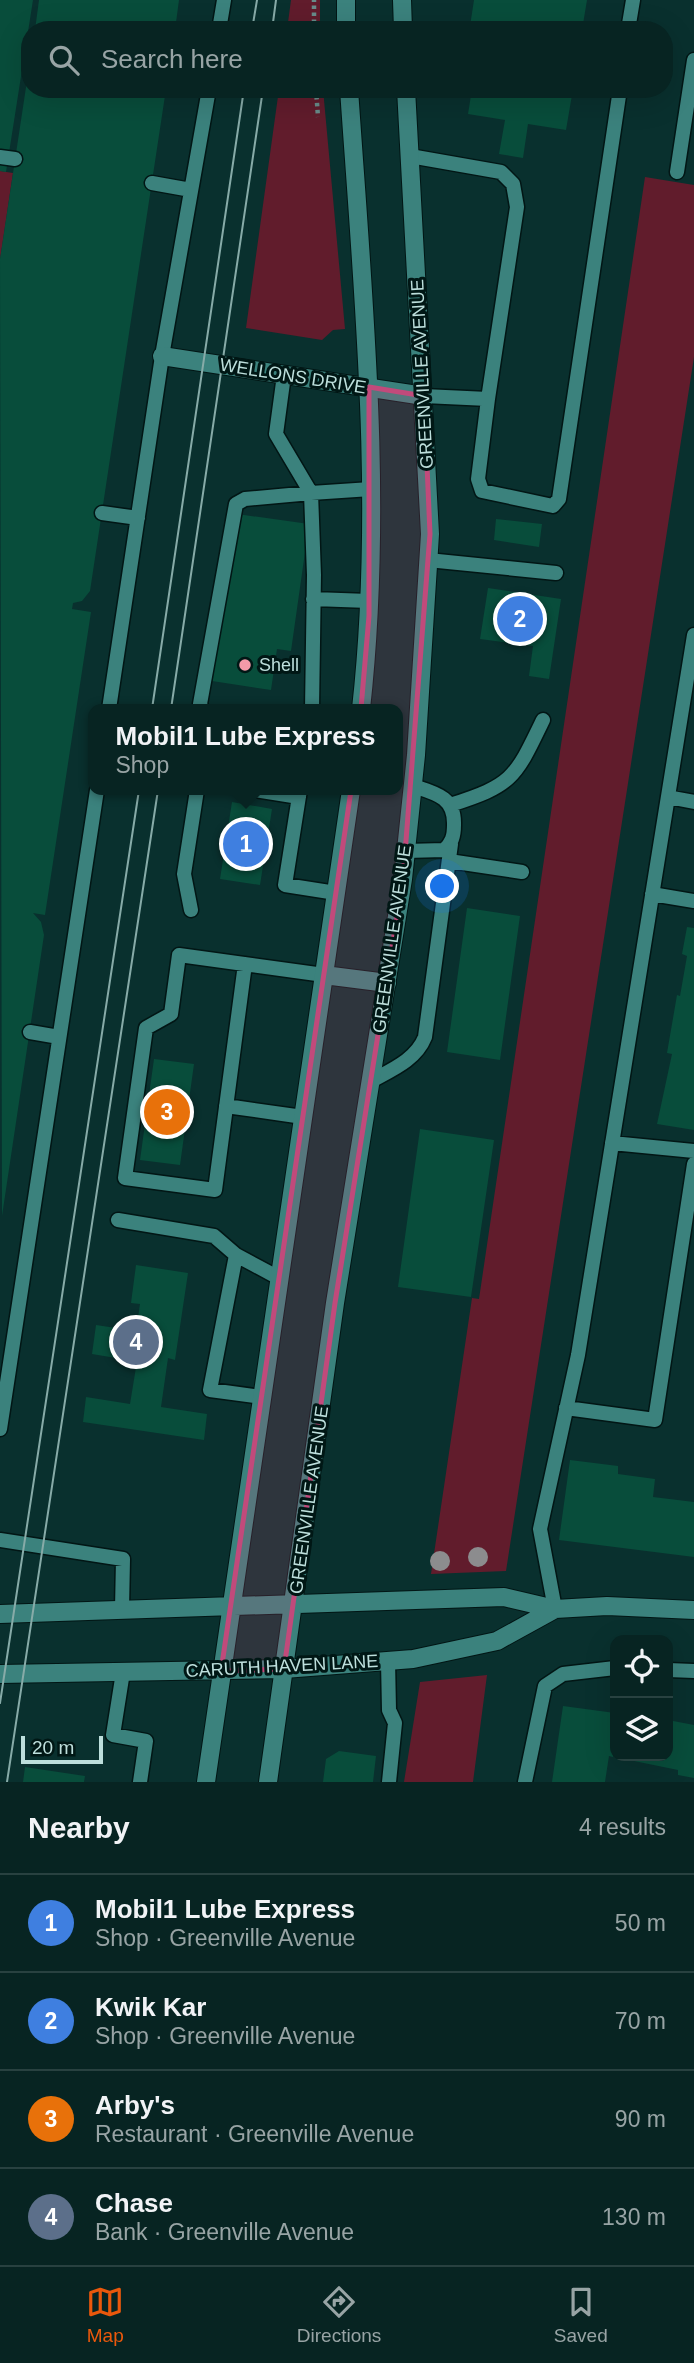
<!DOCTYPE html>
<html lang="en">
<head>
<meta charset="utf-8">
<style>
  :root { --surface:#072422; --page:#15302f; --text:#f1f3f6; --muted:#98a4a5; --line:#284140; --accent:#ea580c }
  body { margin:0; font-family:Helvetica,sans-serif; background:var(--page); color:var(--text) }
  .controls { position:absolute; right:21px; bottom:21px; display:grid; overflow:hidden; border-radius:14px; box-shadow:0 7px 28px #0002 }
  .controls button { width:63px; height:63px; display:grid; place-items:center; padding:0; border:0; border-bottom:2px solid var(--line); background:var(--surface); color:var(--text); font:35px sans-serif }
  .scale { position:absolute; left:21px; bottom:18px; width:82px; box-sizing:border-box; padding-left:7px; border:4px solid #bddfdc; border-top:0; font-size:19px; line-height:24px; white-space:nowrap; color:#bddfdc; -webkit-text-stroke:5px #001715; paint-order:stroke }
  .you { position:absolute; left:443px; top:887px; width:24px; height:24px; margin:-18px; border:5px solid #fff; border-radius:50%; background:#1a73e8; box-shadow:0 0 0 10px #1a73e833 }
  .badge { display:grid; place-items:center; width:46px; height:46px; border-radius:50%; background:var(--accent); color:#fff; font-size:23px; font-weight:700 }
  .pin { position:absolute; translate:-50% -50%; border:4px solid #fff; box-shadow:0 2px 7px #0006 }
  .popup { position:absolute; left:88px; top:704px; width:315px; height:91px; box-sizing:border-box; display:grid; place-content:center; border-radius:14px; background:var(--surface); filter:drop-shadow(0 2px 5px #0005); font-size:23px; white-space:nowrap; color:var(--muted) }
  .popup b { font-size:26px; color:var(--text) }
  .popup::after { content:''; position:absolute; left:50%; top:100%; margin-left:-14px; border:14px solid transparent; border-top-color:var(--surface) }
  .list { margin:0; padding:0; list-style:none }
  h2 { display:flex; justify-content:space-between; align-items:center; height:91px; margin:0; padding:0 28px; font-size:30px }
  h2 small { font-size:23px; font-weight:400; color:var(--muted) }
  .list li { display:grid; grid-template-columns:46px 1fr auto; gap:21px; align-items:center; box-sizing:border-box; height:98px; padding:0 28px; border-top:2px solid var(--line) }
  .list b { display:block; font-size:26px; white-space:nowrap }
  .list p { margin:0; font-size:23px; white-space:nowrap; color:var(--muted) }
  .list em { font-size:23px; font-style:normal; color:var(--muted) }
  .icon { flex:none; width:38px; height:38px; fill:none; stroke:currentColor; stroke-width:2; stroke-linecap:round; stroke-linejoin:round }
  .map { position:relative; flex:none; width:694px; height:1782px; overflow:hidden }
  .search { position:absolute; background:var(--surface); box-shadow:0 7px 28px #0002; left:21px; right:21px; top:21px; height:77px; display:flex; align-items:center; gap:18px; box-sizing:border-box; padding:0 24px; border-radius:28px; color:var(--muted); font-size:26px }
  .sheet { height:483px; background:var(--surface) }
  nav { display:flex; justify-content:space-around; align-items:center; box-sizing:border-box; height:98px; border-top:2px solid var(--line); background:var(--surface); font-size:19px; color:var(--muted) }
  nav a { display:grid; justify-items:center; gap:4px }
  nav .on { color:var(--accent) }
  .map>svg:first-child { display:block }
  .green { fill:#611c2c }
  .building { fill:#084d3b }
  .lines { fill:none; stroke-linecap:round; stroke-linejoin:round }
  .lane-casing { stroke:#021615; stroke-width:17 }
  .street-casing { stroke:#021615; stroke-width:20 }
  .secondary-casing { stroke:#021615; stroke-width:20 }
  .path { stroke:#688c8a; stroke-width:4.5; stroke-dasharray:3.5 3.5; stroke-linecap:butt }
  .lane { stroke:#3b827d; stroke-width:14 }
  .street { stroke:#3b827d; stroke-width:18 }
  .secondary { stroke:#3b827d; stroke-width:18 }
  .tram { stroke:#87aba8; stroke-width:2 }
  .tree { fill:#8c8c8e }
  .marked { fill:#c14a7b; fill-opacity:0.2; stroke:#c14a7b; stroke-width:5; stroke-linejoin:round }
  .poi-dot { fill:#f39aa8; stroke:#001715; stroke-width:2.5 }
  .labels { text-anchor:middle; dominant-baseline:central; stroke-width:6; stroke-linejoin:round; paint-order:stroke }
  .street-label { font-size:18px; fill:#bddfdc; stroke:#001715 }
  .poi-label { font-size:18px; fill:#bddfdc; stroke:#001715; text-anchor:start }
</style>
</head>
<body>
<div class="map">
<svg width="694" height="1782" viewBox="0 0 694 1782">
  <rect width="100%" height="100%" fill="#09302e"/>
  <path class="green" d="M291 0H320V30H287Z
    M279 89H323L345 329 333 330 322 340 246 328Z
    M0 171 13 173 0 260Z
    M645 177 694 185V357L506 1571 431 1574 472 1298 479 1299Z
    M487 1675 473 1782H404L420 1682Z"/>
  <path class="building" d="M0 0H33L6 172 0 171Z
    M39 0H179L175 30H35Z
    M474 0H587L582 30H475L470 26Z
    M28 74 30 89H166L90 591 82 601 73 603 72 609 91 612 45 915 33 913 41 922 44 935 2 1216 0 259Z
    M472 89H573L566 130 528 124 523 158 499 154 505 120 468 114Z
    M237 514 309 524 291 651 277 649 271 690 212 681Z
    M496 519 542 524 539 547 494 540Z
    M488 588 561 599 549 679 529 676 533 646 480 639Z
    M232 802 272 809 260 885 220 879Z
    M467 908 520 916 500 1060 447 1052Z
    M687 927 694 928V1130L657 1124 672 1054 667 1053 677 995 680 996 687 956 682 954Z
    M154 1059 194 1064 180 1165 140 1160Z
    M420 1129 494 1140 471 1297 398 1287Z
    M136 1265 188 1273 175 1360 168 1358 161 1407 207 1414 204 1440 83 1422 86 1397 130 1404 138 1355 129 1354 128 1360 92 1354 96 1325 136 1331 140 1304 131 1303Z
    M570 1460 618 1466V1474L655 1479 653 1497 694 1502V1557L559 1540Z
    M563 1706 615 1713 613 1757 609 1756 605 1782H552Z
    M668 1720 694 1725V1778L678 1775V1770L634 1761 635 1756H668Z
    M339 1751 376 1756 373 1782H323L326 1759Z
    M25 1767 85 1776 84 1782H23Z"/>
  <g class="lines">
    <defs>
      <path id="lane" d="M219 30 224 0
        M628 30 633 0
        M410 156 501 172 513 184 517 207 488 399
        M0 157 15 159
        M677 172 694 60
        M152 183 191 190
        M424 396 488 399 478 479 482 491 553 506 559 499 620 89
        M102 513 138 518
        M428 560 556 573
        M313 599 369 601
        M109 709 162 356 209 89
        M202 709 200 704 236 504 245 499 311 493 276 434 284 375
        M312 709 314 575 311 493 371 489
        M254 790 299 797
        M300 790 285 885 336 893
        M668 797 694 802
        M450 805C513 785 515 778 543 720
        M406 851 444 850C452 843 454 836 454 825 455 797 435 793 413 786
        M449 861 522 872
        M652 894 694 901
        M191 910 184 874 197 790
        M245 964 215 1190 125 1178 146 1028 171 1014 179 955 324 975
        M30 1032 59 1037
        M371 1081C391 1070 416 1060 425 1037L451 844
        M226 1106 303 1117
        M612 1143 694 1151
        M118 1220 214 1236 236 1255 279 1278
        M236 1255 210 1390 262 1397
        M566 1408 655 1420 694 1164
        M0 1429 97 790
        M0 1540 123 1559 122 1609
        M555 1609 540 1529 578 1355 694 635
        M388 1661 389 1710 395 1723 389 1782
        M668 1670 694 1671
        M123 1672 113 1735 146 1741 140 1782
        M525 1782 545 1686 563 1674 615 1668"/>
      <path id="street" d="M162 356 424 396"/>
      <path id="secondary" d="M402 0 403 30
        M346 30V0
        M349 89C363 295 384 503 361 709
        M324 975 387 983
        M0 1614 504 1597 555 1609 607 1606 694 1610
        M0 1674 284 1669 413 1659 497 1641 555 1609
        M206 1782 351 790
        M268 1782 335 1303 403 879 416 755 430 534 406 89"/>
    </defs>
    <use href="#lane" class="lane-casing"/>
    <use href="#street" class="street-casing"/>
    <use href="#secondary" class="secondary-casing"/>
    <path class="path" d="M314 30V0
      M316 89 318 117"/>
    <use href="#lane" class="lane"/>
    <use href="#street" class="street"/>
    <use href="#secondary" class="secondary"/>
    <path class="tram" d="M252 30 257 0
      M272 30 276 0
      M152 709 244 89
      M171 709 263 89
      M0 1703 139 790
      M7 1782 158 790"/>
  </g>
  <g class="tree">
    <circle cx="478" cy="1557" r="10"/>
    <circle cx="440" cy="1561" r="10"/>
  </g>
  <path class="marked" d="M369 387 424 396 430 534 403 879 335 1303 284 1669 221 1671 358 743 369 616Z"/>
  <circle class="poi-dot" cx="245" cy="665" r="7"/>
  <g class="labels">
    <g class="street-label">
      <text transform="translate(422 374) rotate(-93)">GREENVILLE AVENUE</text>
      <text transform="translate(293 376) rotate(9)">WELLONS DRIVE</text>
      <text transform="translate(392 939) rotate(-82)">GREENVILLE AVENUE</text>
      <text transform="translate(309 1500) rotate(-82)">GREENVILLE AVENUE</text>
      <text transform="translate(282 1666) rotate(-3)">CARUTH HAVEN LANE</text>
    </g>
    <g class="poi-label">
      <text x="259" y="665">Shell</text>
    </g>
  </g>
</svg>
<div class="controls">
<button><svg class="icon" aria-label="locate" viewBox="0 0 24 24"><circle cx="12" cy="12" r="6"/><path d="M12 2v4M12 18v4M2 12h4M18 12h4"/></svg></button>
<button><svg class="icon" aria-label="layers" viewBox="0 0 24 24"><path d="M12 4l9 5-9 5-9-5zM3 14l9 5 9-5"/></svg></button>
</div>
<div class="scale">20 m</div>
<div class="you"></div>
<div class="pin badge" style="left:246px;top:844px;background:#3f7fe0">1</div>
<div class="popup"><b>Mobil1 Lube Express</b>Shop</div>
<div class="pin badge" style="left:520px;top:619px;background:#3f7fe0">2</div>
<div class="pin badge" style="left:167px;top:1112px;background:#e8710a">3</div>
<div class="pin badge" style="left:136px;top:1342px;background:#5c6f8a">4</div>
<div class="search"><svg class="icon" aria-label="search" viewBox="0 0 24 24"><circle cx="10" cy="10" r="6"/><path d="M15 15l6 6"/></svg>Search here</div>
</div>
<section class="sheet">
<h2>Nearby<small>4 results</small></h2>
<ul class="list">
<li><span class="badge" style="background:#3f7fe0">1</span><div><b>Mobil1 Lube Express</b><p>Shop · Greenville Avenue</p></div><em>50 m</em></li>
<li><span class="badge" style="background:#3f7fe0">2</span><div><b>Kwik Kar</b><p>Shop · Greenville Avenue</p></div><em>70 m</em></li>
<li><span class="badge" style="background:#e8710a">3</span><div><b>Arby's</b><p>Restaurant · Greenville Avenue</p></div><em>90 m</em></li>
<li><span class="badge" style="background:#5c6f8a">4</span><div><b>Chase</b><p>Bank · Greenville Avenue</p></div><em>130 m</em></li>
</ul>
</section>
<nav>
<a class="on"><svg class="icon" aria-label="map" viewBox="0 0 24 24"><path d="M3 6l6-2 6 2 6-2v14l-6 2-6-2-6 2zM9 4v14M15 6v14"/></svg>Map</a>
<a><svg class="icon" aria-label="directions" viewBox="0 0 24 24"><path d="M12 3l9 9-9 9-9-9zM9 14v-3h6M13 9l2 2-2 2"/></svg>Directions</a>
<a><svg class="icon" aria-label="saved" viewBox="0 0 24 24"><path d="M7 4h10v16l-5-4-5 4z"/></svg>Saved</a>
</nav>
</body>
</html>
